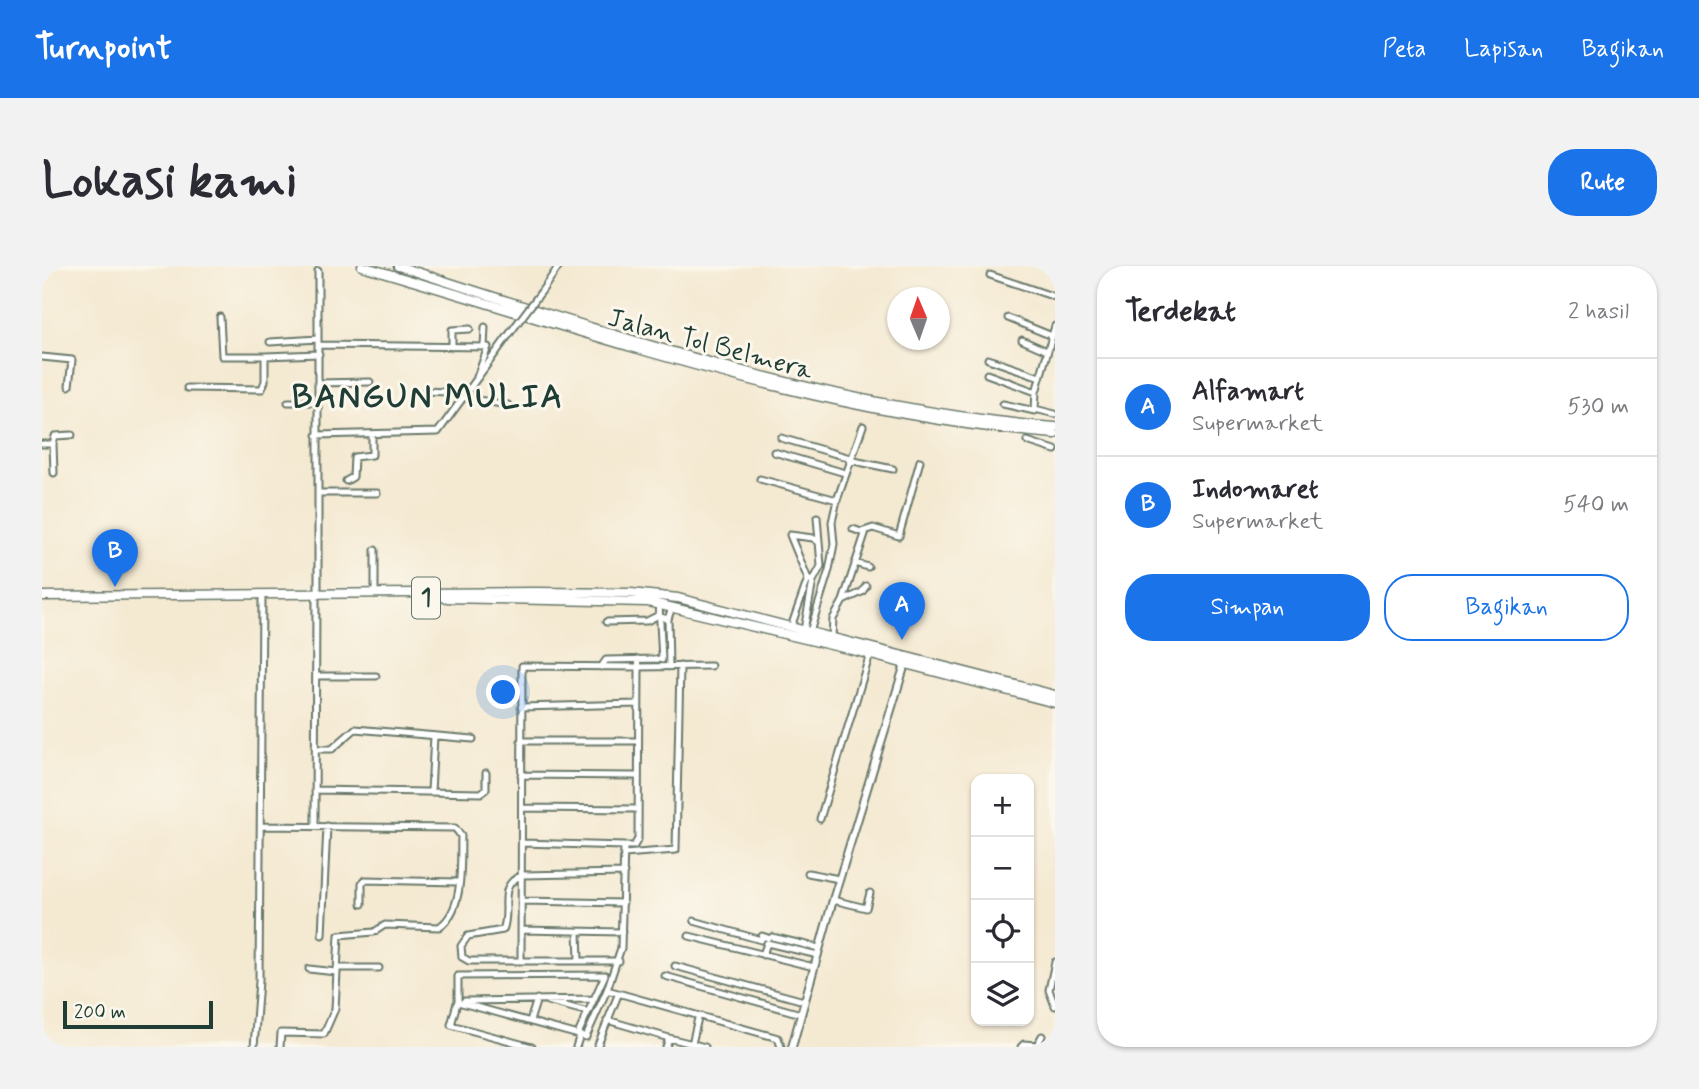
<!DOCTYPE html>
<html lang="id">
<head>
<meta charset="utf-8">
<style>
  :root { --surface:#fff; --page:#f2f2f3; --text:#2b2b33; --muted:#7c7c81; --line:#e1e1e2; --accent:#1a73e8 }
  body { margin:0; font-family:Mynerve,sans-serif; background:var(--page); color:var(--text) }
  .controls { position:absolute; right:21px; bottom:21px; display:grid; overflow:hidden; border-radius:14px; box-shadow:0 2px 5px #0004 }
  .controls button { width:63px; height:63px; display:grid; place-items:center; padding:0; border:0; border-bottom:2px solid var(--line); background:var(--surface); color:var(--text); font:35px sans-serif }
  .compass { position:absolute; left:845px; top:21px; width:63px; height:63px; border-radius:50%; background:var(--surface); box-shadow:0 2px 5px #0004; rotate:358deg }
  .scale { position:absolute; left:21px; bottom:18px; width:150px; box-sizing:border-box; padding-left:7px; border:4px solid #1f3d34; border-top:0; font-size:19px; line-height:24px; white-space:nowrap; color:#1f3d34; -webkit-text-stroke:5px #fbf7ec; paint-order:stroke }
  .you { position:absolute; left:462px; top:427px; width:24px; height:24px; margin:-18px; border:5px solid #fff; border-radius:50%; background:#1a73e8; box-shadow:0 0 0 10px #1a73e833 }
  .badge { display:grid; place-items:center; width:46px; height:46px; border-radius:50%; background:var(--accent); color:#fff; font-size:23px; font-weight:700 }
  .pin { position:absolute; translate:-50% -58px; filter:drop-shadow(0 2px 4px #0008) }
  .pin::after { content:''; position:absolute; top:37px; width:24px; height:21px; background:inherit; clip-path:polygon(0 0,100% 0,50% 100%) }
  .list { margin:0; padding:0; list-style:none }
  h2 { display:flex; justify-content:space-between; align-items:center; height:91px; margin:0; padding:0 28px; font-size:30px }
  h2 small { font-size:23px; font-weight:400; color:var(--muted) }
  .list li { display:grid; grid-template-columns:46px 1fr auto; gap:21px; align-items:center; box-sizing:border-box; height:98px; padding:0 28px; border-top:2px solid var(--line) }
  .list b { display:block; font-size:26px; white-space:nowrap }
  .list p { margin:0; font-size:23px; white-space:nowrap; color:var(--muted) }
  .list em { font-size:23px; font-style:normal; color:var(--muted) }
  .actions { display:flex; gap:14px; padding:21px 28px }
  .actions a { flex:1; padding:16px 0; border:2px solid var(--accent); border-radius:28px; text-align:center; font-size:24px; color:var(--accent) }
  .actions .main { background:var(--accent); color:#fff }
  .icon { flex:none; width:38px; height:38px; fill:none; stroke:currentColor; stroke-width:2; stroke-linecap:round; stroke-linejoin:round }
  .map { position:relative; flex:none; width:1013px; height:781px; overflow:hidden; border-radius:28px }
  header { display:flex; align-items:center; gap:42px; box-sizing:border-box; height:98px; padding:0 35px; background:var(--accent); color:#fff }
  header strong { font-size:33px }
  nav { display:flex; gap:38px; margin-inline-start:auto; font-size:24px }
  .intro { display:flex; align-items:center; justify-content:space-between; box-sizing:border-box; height:168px; padding:0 42px }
  h1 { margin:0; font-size:49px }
  .button { padding:18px 32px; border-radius:28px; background:var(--accent); color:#fff; font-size:24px; font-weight:700 }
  main { display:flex; gap:42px; padding:0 42px }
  aside { flex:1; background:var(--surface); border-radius:28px; box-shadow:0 2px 5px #0004 }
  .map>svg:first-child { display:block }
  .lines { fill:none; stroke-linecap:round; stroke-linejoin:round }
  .minor-casing { stroke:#6a796b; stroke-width:9 }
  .major-casing { stroke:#6a796b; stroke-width:10 }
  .highway-casing { stroke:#6a796b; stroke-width:11 }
  .minor { stroke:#fff; stroke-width:5 }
  .major { stroke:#fff; stroke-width:6 }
  .highway { stroke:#fff; stroke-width:8 }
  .minor-bridge-casing { stroke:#6a796b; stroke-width:9; stroke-linecap:butt }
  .minor-bridge { stroke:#fff; stroke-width:5 }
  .labels { text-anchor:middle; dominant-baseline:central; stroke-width:6; stroke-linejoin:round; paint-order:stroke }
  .shield { fill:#fbf7ec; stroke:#61756b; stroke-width:2 }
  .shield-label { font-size:24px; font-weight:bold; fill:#1f3d34 }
  .street-label { font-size:26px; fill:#1f3d34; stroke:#fbf7ec }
  .district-label { font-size:33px; font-weight:bold; letter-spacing:2px; fill:#1f3d34; stroke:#fbf7ec }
</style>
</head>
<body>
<header>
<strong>Turnpoint</strong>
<nav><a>Peta</a><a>Lapisan</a><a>Bagikan</a></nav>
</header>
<div class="intro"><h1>Lokasi kami</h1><a class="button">Rute</a></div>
<main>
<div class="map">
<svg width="1013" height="781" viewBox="0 0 1013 781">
  <rect width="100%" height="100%" fill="#fbf7ec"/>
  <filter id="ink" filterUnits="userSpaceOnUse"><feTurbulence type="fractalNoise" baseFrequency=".0143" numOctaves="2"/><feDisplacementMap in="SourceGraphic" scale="14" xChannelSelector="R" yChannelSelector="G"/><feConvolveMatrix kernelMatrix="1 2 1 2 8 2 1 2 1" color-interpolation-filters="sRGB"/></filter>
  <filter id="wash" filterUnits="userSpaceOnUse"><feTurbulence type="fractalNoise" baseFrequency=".00686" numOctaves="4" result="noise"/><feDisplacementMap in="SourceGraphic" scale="28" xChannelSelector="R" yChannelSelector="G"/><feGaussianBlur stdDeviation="1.57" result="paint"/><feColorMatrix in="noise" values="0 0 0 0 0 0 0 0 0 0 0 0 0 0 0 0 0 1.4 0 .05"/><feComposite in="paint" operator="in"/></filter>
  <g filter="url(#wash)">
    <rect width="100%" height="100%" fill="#f4e9d1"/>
  </g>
  <g filter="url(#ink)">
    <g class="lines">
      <defs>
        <path id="minor" d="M0 9 3 0
          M948 9 1013 31
          M499 26 517 0
          M178 51 180 90H223
          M966 52 1010 70
          M1013 60 994 126 993 143 1013 148
          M980 74 1005 85
          M228 76 276 73
          M276 79 446 81 435 111
          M410 81V64L428 63
          M442 81 443 61
          M0 91 30 94 27 120
          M946 93 998 111
          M945 108 994 126
          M276 117 328 116
          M145 122 220 123 223 115V90L277 88
          M383 125 426 127
          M424 132 466 139
          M246 136H276
          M961 138 993 145
          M275 169 396 166 474 59
          M739 172 808 192
          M985 175 1013 184
          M0 178H11L13 170 30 169
          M11 178 12 207
          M732 186 803 207
          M807 194 851 203
          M718 213 795 234
          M304 215 311 211 312 191 330 189V169
          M276 227H335
          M811 263 819 266 831 262 857 270 878 195
          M333 284V328
          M813 297 826 301
          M766 313 771 315 779 300 775 251
          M276 328V5
          M801 335 820 326 824 320
          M617 338 620 394
          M564 356 605 355 615 350 626 353
          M749 361 766 313 748 269 771 272 775 275
          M762 364 771 315
          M768 366 787 304 792 278 790 256 795 234 821 160
          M790 371 791 353 801 335 824 265
          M596 393 597 401 669 400
          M559 401 564 394 619 393
          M627 401 626 353 630 341
          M275 410H334
          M479 441 596 438
          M479 475H596
          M274 483H290L313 463 431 473
          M479 509 595 510
          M273 524 439 527 444 523V507
          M389 526 392 470
          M480 542 595 543
          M778 553 828 388
          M219 560 413 562 419 570C418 597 423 644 397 661L343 659 332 666 297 669 293 743 282 768 239 767 238 781
          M273 560 274 332
          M480 577 582 580
          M582 588 634 584 638 400
          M766 607 797 613
          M791 634 824 642 828 627
          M481 635 581 637
          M320 638V617L323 614 416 616
          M652 655 719 674 720 670 726 672
          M480 664 580 666
          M536 666 537 694
          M280 669 285 560
          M647 670 772 701
          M730 671 777 682
          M721 689 725 677 776 689
          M479 694 480 400 597 401 596 573 592 580H582L579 682 565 724 736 772 739 781
          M577 695H427L420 691 419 680 426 670 461 664C470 643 453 619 481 609L582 607
          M1013 696 1007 724 1013 740
          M633 700 762 735
          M295 702H337
          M267 703 294 706
          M623 710 759 748
          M422 735 552 733
          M505 735 546 746
          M416 736V710L563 709 536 768
          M416 736 544 771 565 724
          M415 737 409 759 490 781
          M565 754 627 772
          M488 755 495 733
          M650 778 656 752
          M212 781 217 715 220 333
          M534 781 538 769
          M555 781 576 729
          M624 781 627 772 663 781
          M979 781 982 778 995 779 1000 770"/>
        <path id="major" d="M750 781 791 634 863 398"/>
        <path id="highway" d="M320 0C548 66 774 149 1013 168
          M356 0C571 69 787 143 1013 161
          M0 330 494 326 589 327 636 332 1013 429
          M402 332 606 336 810 384 1013 437"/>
      </defs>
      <use href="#minor" class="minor-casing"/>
      <use href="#major" class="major-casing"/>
      <use href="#highway" class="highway-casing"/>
      <use href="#minor" class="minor"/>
      <use href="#major" class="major"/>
      <use href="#highway" class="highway"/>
      <defs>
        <path id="minor-bridge" d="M474 59 499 26"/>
      </defs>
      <use href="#minor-bridge" class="minor-bridge-casing"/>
      <use href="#minor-bridge" class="minor-bridge"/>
    </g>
  </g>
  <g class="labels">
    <rect class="shield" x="370" y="311.5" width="28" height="41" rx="5"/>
    <g class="shield-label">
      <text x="384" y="332">1</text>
    </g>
    <g class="street-label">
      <text transform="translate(668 79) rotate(15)">Jalan Tol Belmera</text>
    </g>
    <g class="district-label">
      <text x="386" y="132">BANGUN MULIA</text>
    </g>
  </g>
</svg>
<div class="controls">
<button>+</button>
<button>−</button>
<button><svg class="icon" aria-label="locate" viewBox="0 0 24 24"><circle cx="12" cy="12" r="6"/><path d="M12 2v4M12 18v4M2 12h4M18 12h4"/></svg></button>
<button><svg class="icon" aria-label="layers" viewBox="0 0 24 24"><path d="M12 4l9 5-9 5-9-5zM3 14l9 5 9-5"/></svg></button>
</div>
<svg class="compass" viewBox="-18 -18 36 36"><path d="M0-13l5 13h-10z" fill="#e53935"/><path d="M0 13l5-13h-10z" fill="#7c7c81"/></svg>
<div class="scale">200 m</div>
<div class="you"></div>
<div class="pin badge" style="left:860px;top:374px">A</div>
<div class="pin badge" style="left:73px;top:321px">B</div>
</div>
<aside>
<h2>Terdekat<small>2 hasil</small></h2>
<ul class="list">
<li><span class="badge">A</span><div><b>Alfamart</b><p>Supermarket</p></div><em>530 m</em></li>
<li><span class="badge">B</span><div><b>Indomaret</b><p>Supermarket</p></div><em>540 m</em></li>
</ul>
<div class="actions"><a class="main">Simpan</a><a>Bagikan</a></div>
</aside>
</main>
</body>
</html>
